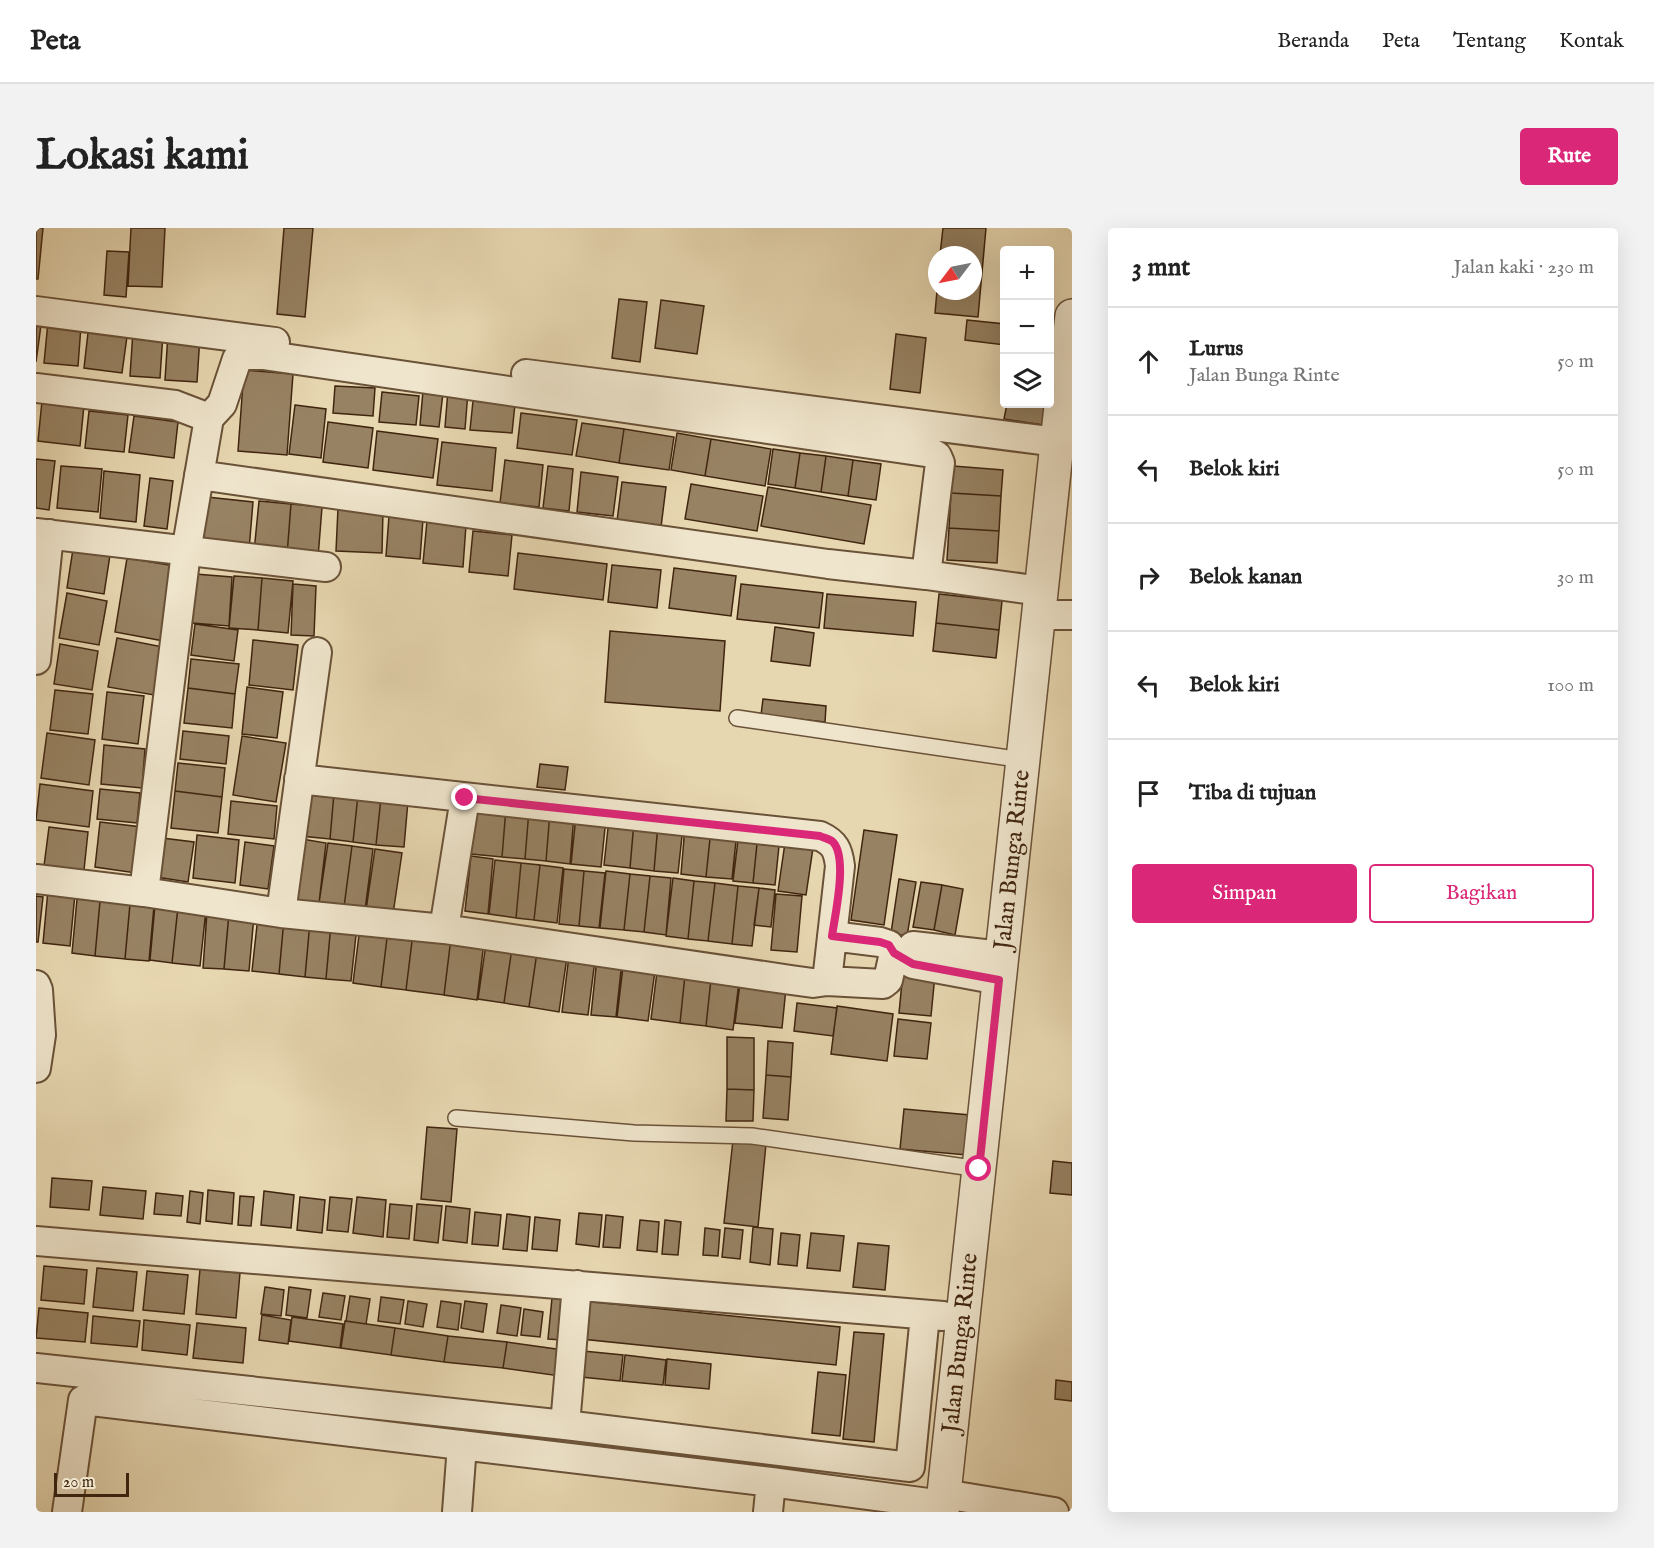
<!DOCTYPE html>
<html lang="id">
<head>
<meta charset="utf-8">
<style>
  :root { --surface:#fff; --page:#f2f2f2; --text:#222; --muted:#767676; --line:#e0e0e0; --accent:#db2777 }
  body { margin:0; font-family:"IM FELL English",serif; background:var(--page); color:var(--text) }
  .controls { position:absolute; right:18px; top:18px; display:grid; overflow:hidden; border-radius:6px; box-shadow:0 6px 24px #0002 }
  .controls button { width:54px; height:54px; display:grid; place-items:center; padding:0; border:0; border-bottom:2px solid var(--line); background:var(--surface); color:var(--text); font:30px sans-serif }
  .compass { position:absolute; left:892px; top:18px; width:54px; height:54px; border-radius:50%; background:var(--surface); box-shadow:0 6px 24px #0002; rotate:238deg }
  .scale { position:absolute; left:18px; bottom:15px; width:75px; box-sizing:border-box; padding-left:6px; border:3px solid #40250f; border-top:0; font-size:16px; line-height:21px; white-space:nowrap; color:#40250f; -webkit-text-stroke:4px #efe5cc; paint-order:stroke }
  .stop { position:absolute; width:18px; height:18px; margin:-14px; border:4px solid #db2777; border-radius:50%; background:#fff }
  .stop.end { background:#db2777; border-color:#fff; box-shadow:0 2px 6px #0008 }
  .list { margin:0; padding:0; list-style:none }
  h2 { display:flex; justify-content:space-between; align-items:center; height:78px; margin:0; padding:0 24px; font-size:26px }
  h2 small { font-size:20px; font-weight:400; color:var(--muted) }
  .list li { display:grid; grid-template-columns:39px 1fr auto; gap:18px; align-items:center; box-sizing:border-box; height:108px; padding:0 24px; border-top:2px solid var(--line) }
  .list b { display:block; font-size:22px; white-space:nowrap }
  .list p { margin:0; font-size:20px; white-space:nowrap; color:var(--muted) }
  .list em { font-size:20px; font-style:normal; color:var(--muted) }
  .actions { display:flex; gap:12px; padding:18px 24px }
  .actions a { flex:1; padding:14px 0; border:2px solid var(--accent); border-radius:6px; text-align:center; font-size:21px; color:var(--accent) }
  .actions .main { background:var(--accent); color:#fff }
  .icon { flex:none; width:33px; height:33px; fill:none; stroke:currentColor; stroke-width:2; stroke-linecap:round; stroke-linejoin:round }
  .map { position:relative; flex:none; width:1036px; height:1284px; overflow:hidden; border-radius:6px }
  header { display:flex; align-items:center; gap:36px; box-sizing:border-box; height:84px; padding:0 30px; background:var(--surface); border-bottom:2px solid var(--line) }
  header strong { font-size:28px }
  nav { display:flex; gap:33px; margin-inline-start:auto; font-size:21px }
  .intro { display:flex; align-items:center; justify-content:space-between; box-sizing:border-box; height:144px; padding:0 36px }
  h1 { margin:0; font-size:42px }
  .button { padding:15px 27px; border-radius:6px; background:var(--accent); color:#fff; font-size:21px; font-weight:700 }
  main { display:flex; gap:36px; padding:0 36px }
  aside { flex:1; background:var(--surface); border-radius:6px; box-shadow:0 6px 24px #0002 }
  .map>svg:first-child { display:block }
  .building { fill:#978263; stroke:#40250f; stroke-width:1.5 }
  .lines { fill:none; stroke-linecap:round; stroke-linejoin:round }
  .service-casing { stroke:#6a5238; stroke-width:18 }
  .minor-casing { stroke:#6a5238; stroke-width:32 }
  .tertiary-casing { stroke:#6a5238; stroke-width:36 }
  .service { stroke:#efe5cc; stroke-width:15 }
  .minor { stroke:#efe5cc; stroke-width:28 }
  .tertiary { stroke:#efe5cc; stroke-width:33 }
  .route { stroke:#db2777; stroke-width:8 }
  .labels { text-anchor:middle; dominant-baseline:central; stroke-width:5; stroke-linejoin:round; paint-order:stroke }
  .street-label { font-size:24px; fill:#40250f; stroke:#efe5cc }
</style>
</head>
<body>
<header>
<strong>Peta</strong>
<nav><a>Beranda</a><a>Peta</a><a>Tentang</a><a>Kontak</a></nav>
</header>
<div class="intro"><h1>Lokasi kami</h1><a class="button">Rute</a></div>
<main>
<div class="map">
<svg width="1036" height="1284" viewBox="0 0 1036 1284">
  <rect width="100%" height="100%" fill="#e7d7b1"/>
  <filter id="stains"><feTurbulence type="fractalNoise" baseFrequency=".00333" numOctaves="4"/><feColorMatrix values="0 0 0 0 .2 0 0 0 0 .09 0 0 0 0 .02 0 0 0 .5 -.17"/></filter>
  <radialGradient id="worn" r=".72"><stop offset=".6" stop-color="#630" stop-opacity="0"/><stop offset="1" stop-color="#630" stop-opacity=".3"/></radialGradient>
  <path class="building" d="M0 0H7L2 51H0Z
    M95 0H129L126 59 92 58Z
    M248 0H277L269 89 241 86Z
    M907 0H950L942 89 899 85 901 63H937V27H904Z
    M71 23 93 24 90 69 68 67Z
    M583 71 611 74 604 134 576 130Z
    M625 72 668 78 661 126 619 120Z
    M931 92 969 96V117L929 112Z
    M12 94 45 98 42 138 8 135Z
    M0 96 5 97 0 134Z
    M53 96 92 101 86 145 48 140Z
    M97 103 127 105 124 150 94 148Z
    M132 106 164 108 161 154 129 152Z
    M860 106 890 110 884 165 854 161Z
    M1014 134 1022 135 1013 198 968 191 971 176H1014Z
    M208 142 257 146 251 227 202 223Z
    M299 158 339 160 337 188 297 185Z
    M412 162 432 164 429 201 409 199Z
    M387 163 407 165 403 199 384 197Z
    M346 164 383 168 380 197 343 194Z
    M6 173 48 177 44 218 2 213Z
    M437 173 479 176 476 205 434 202Z
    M259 177 290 181 285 230 253 226Z
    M53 183 92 187 88 224 49 220Z
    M485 185 541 192 536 227 481 220Z
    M98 188 142 194 138 230 93 224Z
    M292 194 337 200 332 240 287 234Z
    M546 195 588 201 583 235 540 228Z
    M588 201 638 209 633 242 583 235Z
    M341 203 402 211 397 250 337 242Z
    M641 205 675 211 669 248 635 242Z
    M675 211 735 221 729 258 669 248Z
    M406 214 460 220 456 263 401 257Z
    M737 221 764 225 759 260 732 256Z
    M764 225 790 228 785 264 759 260Z
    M790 228 817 232 812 268 785 264Z
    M0 231 19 233 13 282 0 280Z
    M469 232 507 237 503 279 464 275Z
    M817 232 845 236 840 272 812 268Z
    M25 238 66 241 62 284 21 280Z
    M512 238 537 241 533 283 507 280Z
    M917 238 967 242 965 268 915 265Z
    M68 243 104 247 100 294 64 290Z
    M545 244 582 249 577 288 541 284Z
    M114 250 137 253 131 301 108 298Z
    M586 254 630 259 625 299 581 293Z
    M655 256 727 268 721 303 649 291Z
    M732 259 835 277 828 316 725 298Z
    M915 265 965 268 963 303 913 300Z
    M171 269 217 274 213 322 167 318Z
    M223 273 255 276 251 327 218 324Z
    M255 276 286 279 282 330 251 327Z
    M302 280 347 282 346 325 300 323Z
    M353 288 387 291 384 331 350 328Z
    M391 293 430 297 427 339 387 335Z
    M913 300 963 303 961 335 911 332Z
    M437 303 476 307 472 348 433 344Z
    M37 321 74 327 68 366 31 360Z
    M482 325 571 336 567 372 478 361Z
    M91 330 139 338 128 413 79 404Z
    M576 337 625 342 621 380 572 374Z
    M638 340 700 348 695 388 633 380Z
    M159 346 196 349 193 398 156 395Z
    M198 348 226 350 222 402 193 400Z
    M226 350 257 353 252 405 222 402Z
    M257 356 280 358 278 408 255 407Z
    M705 356 787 365 783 400 701 391Z
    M31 365 71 373 63 417 23 410Z
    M791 366 880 374 877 408 788 400Z
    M903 366 966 373 963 402 900 395Z
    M900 395 963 402 960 430 897 423Z
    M159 396 202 402 198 433 155 427Z
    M739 399 778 405 774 438 735 433Z
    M574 403 689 413 684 483 569 474Z
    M81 410 127 419 118 467 72 459Z
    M217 412 262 417 257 462 213 457Z
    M24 416 62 423 56 462 18 456Z
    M155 431 203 436 199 466 152 460Z
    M211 459 247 464 241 510 206 506Z
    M152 460 199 466 196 500 148 495Z
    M19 462 57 466 52 506 14 502Z
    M71 464 108 468 102 516 66 511Z
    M727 471 790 478 789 494 725 487Z
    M147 503 193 508 190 536 144 531Z
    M11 505 59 512 53 557 5 550Z
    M206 508 250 515 240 574 197 567Z
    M68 517 109 521 106 560 65 556Z
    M142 535 189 540 186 569 139 563Z
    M504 536 532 539 529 562 501 559Z
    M4 556 57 563 53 599 0 592Z
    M64 561 104 565 101 595 61 591Z
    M269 562 298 565 294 611 264 608Z
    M139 563 186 569 182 605 135 600Z
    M298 565 322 567 317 614 294 611Z
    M322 567 345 570 340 617 317 614Z
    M345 570 372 573 368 619 340 617Z
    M195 573 241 578 238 611 192 606Z
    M439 578 470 580 466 629 435 626Z
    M470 580 493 582 489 631 466 629Z
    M493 582 514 584 510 633 489 631Z
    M514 584 538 587 534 636 510 633Z
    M540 588 570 590 565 639 535 636Z
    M573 591 598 594 594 640 568 637Z
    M64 594 106 599 100 645 59 639Z
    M598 594 622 596 618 643 594 640Z
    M622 596 647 599 642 645 618 643Z
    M649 598 675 601 670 649 645 646Z
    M13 599 52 604 48 642 8 638Z
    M675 601 701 603 696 651 670 649Z
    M828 602 861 607 848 697 815 692Z
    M703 604 722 606 717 655 697 653Z
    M722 606 744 608 739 657 717 655Z
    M161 607 203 612 199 655 157 650Z
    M750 608 778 613 770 667 742 663Z
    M126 610 158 614 152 654 120 649Z
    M266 611 290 615 283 675 258 672Z
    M209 614 238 618 232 661 204 657Z
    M292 615 316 618 308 679 283 675Z
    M316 618 337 621 329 682 308 679Z
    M339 621 366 625 357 686 330 682Z
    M435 628 457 631 452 686 429 683Z
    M459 632 485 635 480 690 453 686Z
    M485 635 504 637 498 692 480 690Z
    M504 637 527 640 521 695 498 692Z
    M528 641 548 643 543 698 523 696Z
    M548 643 569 645 563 700 543 698Z
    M570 643 594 646 588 702 564 700Z
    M594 646 614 648 608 704 588 702Z
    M614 648 635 650 630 707 608 704Z
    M637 650 658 653 652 711 630 708Z
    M863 651 880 654 871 708 855 705Z
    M658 653 679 655 672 713 652 711Z
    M885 654 906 657 898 702 877 699Z
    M679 655 702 658 696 716 672 713Z
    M906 657 927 661 919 707 898 702Z
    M702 658 723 660 716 718 696 716Z
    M723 660 739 662 735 699 718 697Z
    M12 662 39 666 34 718 7 715Z
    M740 666 766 668 761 724 735 722Z
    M0 668 7 669 2 714H0Z
    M41 671 64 673 59 728 36 725Z
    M64 673 94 676 89 731 59 728Z
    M94 676 118 678 113 733 89 731Z
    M119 677 142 679 136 735 114 732Z
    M142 679 170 682 164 738 136 735Z
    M171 684 193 685 188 741 167 740Z
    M193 685 218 688 213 743 188 741Z
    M222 688 248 691 243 746 216 743Z
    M248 691 274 694 269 749 243 746Z
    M274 694 295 696 290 751 269 749Z
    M295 696 321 698 315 753 290 751Z
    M377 705 415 710 408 767 370 762Z
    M323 707 351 710 345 759 317 755Z
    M351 710 376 713 370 762 345 759Z
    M415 710 448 714 441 772 408 767Z
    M450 716 476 720 468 775 442 771Z
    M476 720 501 724 493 779 468 775Z
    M501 724 531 729 523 784 493 779Z
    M533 728 559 732 552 787 526 784Z
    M561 730 586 733 580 789 555 787Z
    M587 739 619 743 612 793 581 789Z
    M621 744 649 747 644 795 615 791Z
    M867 744 899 747 895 788 863 785Z
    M649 747 675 751 670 798 644 795Z
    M675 751 703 754 697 802 670 798Z
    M704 755 750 760 746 800 699 795Z
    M761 775 801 780 797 808 758 803Z
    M801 778 857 786 851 833 795 826Z
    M862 791 895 795 891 831 858 828Z
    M691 809 718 810V862L691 861Z
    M732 813 757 815 755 849 730 847Z
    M730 847 755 849 752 892 727 890Z
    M691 861 718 862 717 893H690Z
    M868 881 934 887 931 927 864 921Z
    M391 899 421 901 415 974 385 971Z
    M697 912 730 916 722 999 688 995Z
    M1017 933 1036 935V967L1014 965Z
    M16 950 56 953 53 982 14 979Z
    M67 959 110 963 107 991 64 987Z
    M172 962 198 965 196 996 170 993Z
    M154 963 167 965 164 996 151 994Z
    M228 963 258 967 255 1000 225 997Z
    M120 965 147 968 145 988 118 986Z
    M204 968 218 969 215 998 202 997Z
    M264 969 289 972 286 1005 261 1002Z
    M294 969 316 971 312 1004 291 1002Z
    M321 969 350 972 347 1009 317 1005Z
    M354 976 376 978 373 1011 351 1009Z
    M381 976 406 978 402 1015 378 1012Z
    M410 978 434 981 431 1015 407 1012Z
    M439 984 465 987 462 1018 436 1016Z
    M543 985 566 987 563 1019 540 1016Z
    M471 986 494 989 491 1023 467 1021Z
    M570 987 587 989 584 1020 567 1019Z
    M499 989 524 992 521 1023 496 1021Z
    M604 992 623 994 621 1024 601 1022Z
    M629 992 645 994 642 1027 626 1026Z
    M717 999 737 1001 734 1037 714 1034Z
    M669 1000 684 1002 682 1028 667 1027Z
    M689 1000 707 1002 704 1031 686 1029Z
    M745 1005 764 1007 761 1038 742 1036Z
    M775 1005 808 1008 804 1043 771 1040Z
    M822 1015 853 1018 849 1062 817 1059Z
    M8 1038 51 1042 48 1076 5 1072Z
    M61 1040 101 1044 97 1083 57 1079Z
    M164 1041 204 1045 200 1090 160 1086Z
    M111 1043 152 1047 148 1086 107 1082Z
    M229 1059 248 1062 245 1088 225 1086Z
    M253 1059 275 1062 271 1090 250 1087Z
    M287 1065 309 1068 305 1092 283 1089Z
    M314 1068 334 1071 330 1096 310 1093Z
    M345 1069 368 1072 364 1096 342 1093Z
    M516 1070 529 1072 526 1112 512 1111Z
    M372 1073 391 1076 387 1099 369 1096Z
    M405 1073 425 1076 422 1102 401 1099Z
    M429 1073 451 1076 447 1104 425 1100Z
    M548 1073 804 1099 800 1137 545 1111Z
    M465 1077 485 1080 481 1108 461 1105Z
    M3 1080 52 1085 49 1114 0 1110Z
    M488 1081 507 1084 504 1109 485 1107Z
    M226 1087 255 1092 252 1116 223 1112Z
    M57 1088 104 1093 101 1119 55 1115Z
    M256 1089 307 1096 304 1120 253 1113Z
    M108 1092 154 1097 151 1127 106 1122Z
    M309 1093 359 1100 355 1127 305 1120Z
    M161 1095 210 1100 207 1135 157 1130Z
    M359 1100 412 1108 408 1134 355 1127Z
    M818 1104 848 1106 838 1214 807 1211Z
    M412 1108 471 1114 467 1140 408 1134Z
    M471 1114 527 1122 524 1148 467 1140Z
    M547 1123 587 1127 584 1153 545 1149Z
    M589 1127 630 1132 627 1157 586 1153Z
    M631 1131 675 1136 673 1161 629 1157Z
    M782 1144 810 1147 804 1208 776 1205Z
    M1020 1152 1036 1154V1173L1019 1171Z"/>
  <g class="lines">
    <defs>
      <path id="service" d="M701 490 987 532
        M420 890 598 905 716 908 943 941"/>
      <path id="minor" d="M0 83 239 114
        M490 146 1021 214
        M0 160 139 177 173 190
        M163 247 792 336 890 347 1005 363
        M0 305 290 339
        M1002 387H1036
        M0 432 13 306
        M0 651 108 664 245 685 408 701 755 752 777 755 791 753 804 638C802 622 799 615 784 608L263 551
        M108 664 150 324 173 190 186 176 201 131 210 127H227L896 225 901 228 904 235 890 347
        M245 685 281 424
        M408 701 429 570
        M796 708 844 714 853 717 858 725 877 736 963 752
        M877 718 966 728
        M791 753 847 756 852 752 858 725
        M0 757 2 762 5 807 0 840
        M0 1013 907 1088
        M0 1140 529 1197 874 1239 889 1087
        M529 1197 541 1057
        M908 1266 1018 1284
        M31 1284 47 1172 735 1254 907 1277
        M421 1284 426 1217
        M732 1284 735 1254"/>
      <g id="tertiary">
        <path id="s1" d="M906 1284 1026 169 1036 88"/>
      </g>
    </defs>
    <use href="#service" class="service-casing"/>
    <use href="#minor" class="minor-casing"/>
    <use href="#tertiary" class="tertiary-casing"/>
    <use href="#service" class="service"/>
    <use href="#minor" class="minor"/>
    <use href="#tertiary" class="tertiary"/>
  </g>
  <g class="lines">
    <path class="route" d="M429 570 784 608C788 610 794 611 797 614 812 630 799 687 796 708L844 714 853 717 858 725 877 736 963 752 943 941"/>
  </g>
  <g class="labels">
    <g class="street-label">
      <text stroke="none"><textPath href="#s1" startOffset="656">Jalan Bunga Rinte</textPath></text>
      <text stroke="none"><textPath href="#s1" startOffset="170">Jalan Bunga Rinte</textPath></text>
    </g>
  </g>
  <rect width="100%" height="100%" filter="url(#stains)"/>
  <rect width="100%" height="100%" fill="url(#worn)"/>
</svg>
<div class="controls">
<button>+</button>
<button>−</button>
<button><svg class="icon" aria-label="layers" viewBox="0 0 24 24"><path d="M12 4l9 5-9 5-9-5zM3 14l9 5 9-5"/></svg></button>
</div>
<svg class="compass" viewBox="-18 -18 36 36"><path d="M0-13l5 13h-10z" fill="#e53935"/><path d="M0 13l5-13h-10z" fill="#767676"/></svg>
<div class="scale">20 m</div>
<div class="stop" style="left:943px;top:941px"></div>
<div class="stop end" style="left:429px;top:570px"></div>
</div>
<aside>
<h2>3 mnt<small>Jalan kaki · 230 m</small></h2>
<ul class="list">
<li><svg class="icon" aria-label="ahead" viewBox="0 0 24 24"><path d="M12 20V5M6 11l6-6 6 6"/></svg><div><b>Lurus</b><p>Jalan Bunga Rinte</p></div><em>50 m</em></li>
<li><svg class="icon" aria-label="left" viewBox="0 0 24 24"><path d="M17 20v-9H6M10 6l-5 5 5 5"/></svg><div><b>Belok kiri</b></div><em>50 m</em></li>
<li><svg class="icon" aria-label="right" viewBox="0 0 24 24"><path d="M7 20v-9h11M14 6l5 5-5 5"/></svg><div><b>Belok kanan</b></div><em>30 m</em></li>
<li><svg class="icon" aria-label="left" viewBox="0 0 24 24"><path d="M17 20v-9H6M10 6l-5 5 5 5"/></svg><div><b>Belok kiri</b></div><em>100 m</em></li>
<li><svg class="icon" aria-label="arrive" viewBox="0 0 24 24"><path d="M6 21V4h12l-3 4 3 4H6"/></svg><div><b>Tiba di tujuan</b></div></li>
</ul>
<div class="actions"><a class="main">Simpan</a><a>Bagikan</a></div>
</aside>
</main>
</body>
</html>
